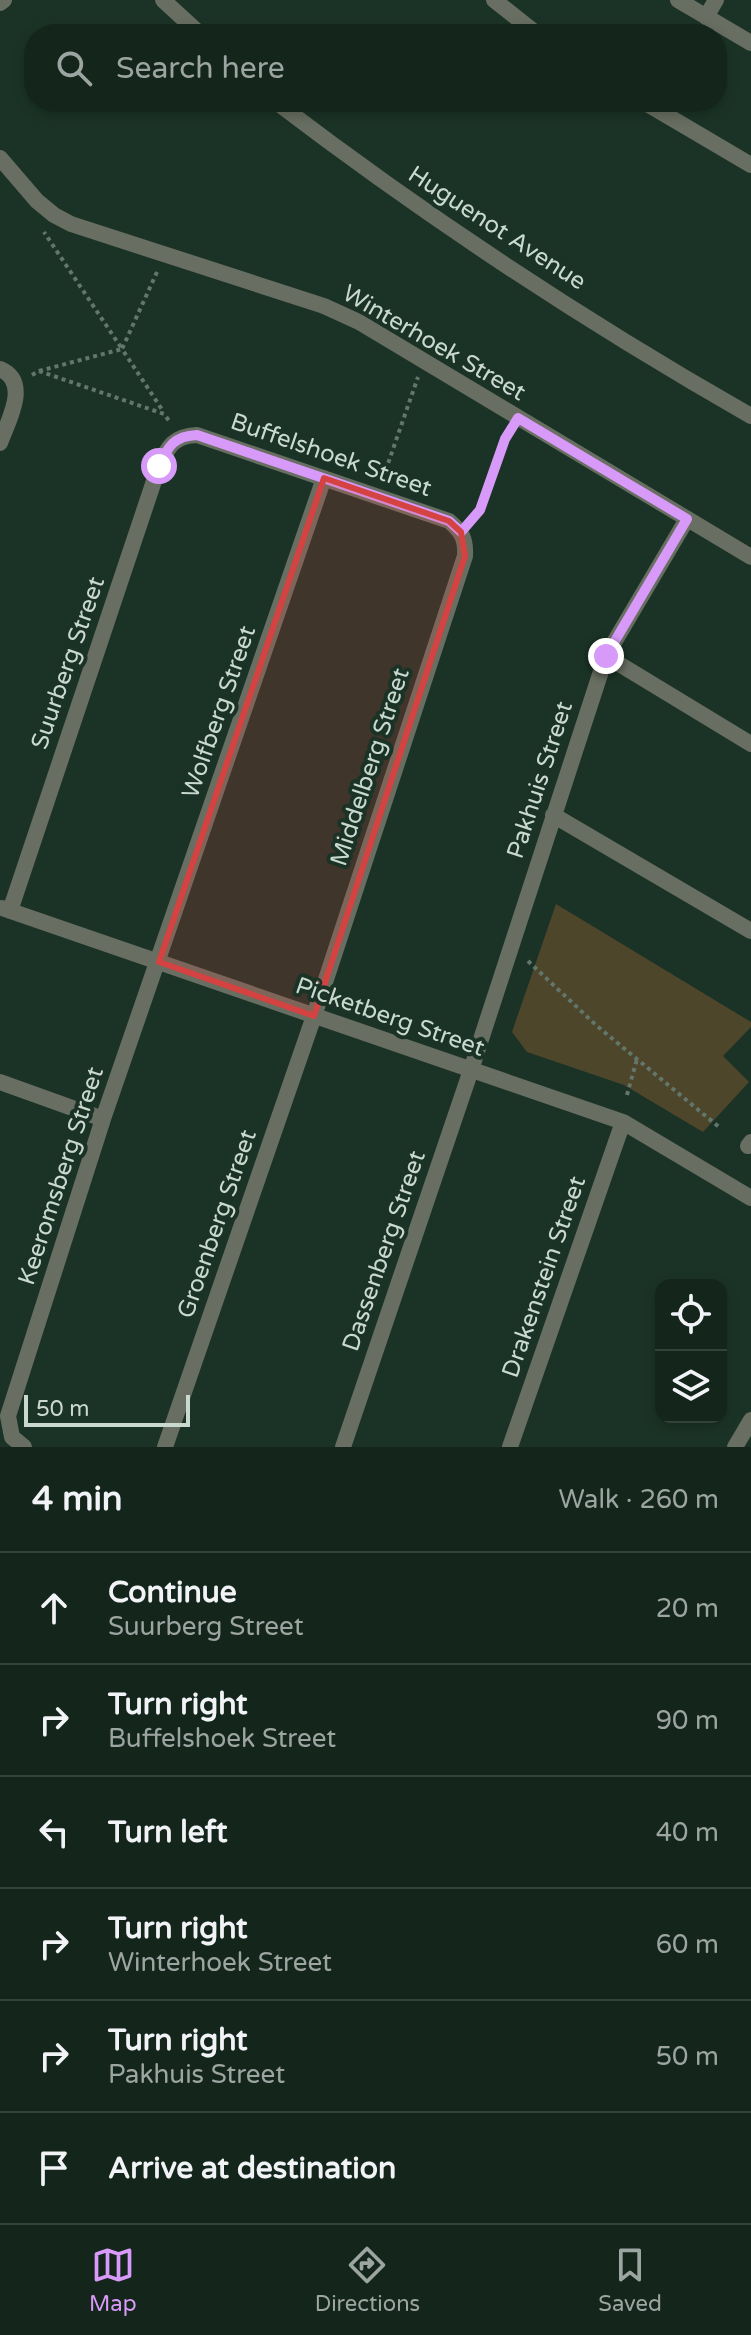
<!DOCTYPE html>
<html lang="en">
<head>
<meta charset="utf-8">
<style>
  :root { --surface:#14261c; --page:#1d2e25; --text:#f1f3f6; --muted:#9da5a3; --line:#33433b; --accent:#d89af8 }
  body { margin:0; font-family:"Varela Round",sans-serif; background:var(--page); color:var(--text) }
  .controls { position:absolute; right:24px; bottom:24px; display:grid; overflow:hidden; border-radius:16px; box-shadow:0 4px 12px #0003 }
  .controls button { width:72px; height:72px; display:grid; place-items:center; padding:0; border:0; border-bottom:2px solid var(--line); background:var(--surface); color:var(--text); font:40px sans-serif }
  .scale { position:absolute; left:24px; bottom:20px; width:166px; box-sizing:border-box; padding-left:8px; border:4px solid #cad9d0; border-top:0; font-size:22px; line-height:28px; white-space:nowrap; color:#cad9d0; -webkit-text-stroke:6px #1b3326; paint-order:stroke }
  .stop { position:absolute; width:24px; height:24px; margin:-18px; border:6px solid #d89af8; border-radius:50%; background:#fff }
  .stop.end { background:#d89af8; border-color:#fff; box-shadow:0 2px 8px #0008 }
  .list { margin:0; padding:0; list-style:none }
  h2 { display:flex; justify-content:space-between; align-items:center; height:104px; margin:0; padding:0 32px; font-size:34px }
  h2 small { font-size:26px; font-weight:400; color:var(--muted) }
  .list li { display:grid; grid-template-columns:52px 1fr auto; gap:24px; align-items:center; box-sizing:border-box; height:112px; padding:0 32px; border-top:2px solid var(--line) }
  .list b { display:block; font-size:30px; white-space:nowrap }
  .list p { margin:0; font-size:26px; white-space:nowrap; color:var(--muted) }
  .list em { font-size:26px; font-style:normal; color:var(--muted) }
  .icon { flex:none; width:44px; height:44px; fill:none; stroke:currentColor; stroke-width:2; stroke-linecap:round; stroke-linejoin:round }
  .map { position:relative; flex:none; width:751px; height:1447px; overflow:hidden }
  .search { position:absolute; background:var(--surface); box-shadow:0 4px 12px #0003; left:24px; right:24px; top:24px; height:88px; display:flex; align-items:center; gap:20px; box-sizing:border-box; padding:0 28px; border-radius:32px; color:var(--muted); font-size:30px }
  .sheet { height:776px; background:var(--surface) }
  nav { display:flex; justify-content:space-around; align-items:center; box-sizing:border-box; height:112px; border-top:2px solid var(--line); background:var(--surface); font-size:22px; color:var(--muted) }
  nav a { display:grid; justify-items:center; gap:4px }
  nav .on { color:var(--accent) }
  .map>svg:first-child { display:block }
  .green { fill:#4d462a }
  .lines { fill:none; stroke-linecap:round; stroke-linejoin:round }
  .path { stroke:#62766b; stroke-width:4; stroke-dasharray:4 4; stroke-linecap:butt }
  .minor { stroke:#686e61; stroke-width:16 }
  .tertiary { stroke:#686e61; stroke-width:16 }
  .route { stroke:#d89af8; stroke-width:10 }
  .marked { fill:#d44341; fill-opacity:0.2; stroke:#d44341; stroke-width:6; stroke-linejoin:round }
  .labels { text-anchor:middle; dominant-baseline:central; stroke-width:8; stroke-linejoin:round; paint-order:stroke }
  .street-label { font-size:24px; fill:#cad9d0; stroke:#1b3326 }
</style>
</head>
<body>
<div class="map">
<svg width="751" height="1447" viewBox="0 0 751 1447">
  <rect width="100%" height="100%" fill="#1b3326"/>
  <path class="green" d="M556 904 751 1022V1027L723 1056 749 1082 703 1132 624 1085 527 1052 512 1032Z"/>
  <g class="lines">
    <path class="path" d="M157 272 122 349 163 411
      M39 371 122 349 44 232
      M32 375 39 371 164 414 170 422
      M383 478 418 377
      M474 518 480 510 508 434
      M528 961 597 1026 719 1127
      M627 1095 637 1059"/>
    <path class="minor" d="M163 0 200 34
      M494 0 537 34
      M678 0 751 43
      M0 3 4 0
      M706 17 716 0
      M276 102C427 217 586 322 751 416
      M644 102 751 165
      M0 158 37 201 54 215 71 224 324 306 359 322 751 557
      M0 369C31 382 8 421 0 443
      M606 656 751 744
      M553 815 751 931
      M2 908 623 1122 751 1198
      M10 911 159 466C168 446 174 436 197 435L449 521C462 532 466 539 465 556L314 1016 165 1447
      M0 1082 103 1119
      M748 1146 751 1142
      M24 1447 12 1437 8 1416 103 1119 324 478
      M343 1447 471 1070 606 656 687 519
      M510 1447 623 1122"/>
    <path class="tertiary" d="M735 1447 751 1420"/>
  </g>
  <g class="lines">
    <path class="route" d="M159 466C168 446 174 436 197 435L449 521 461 532 480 510 505 439 518 418 687 519 606 656"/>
  </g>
  <path class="marked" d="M324 478 449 521 461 532 465 556 314 1016 159 962Z"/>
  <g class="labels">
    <g class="street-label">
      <text transform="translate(497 228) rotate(33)">Huguenot Avenue</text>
      <text transform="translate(434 343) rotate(30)">Winterhoek Street</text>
      <text transform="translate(331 455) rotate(19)">Buffelshoek Street</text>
      <text transform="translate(68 663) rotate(-71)">Suurberg Street</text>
      <text transform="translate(219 712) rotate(-71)">Wolfberg Street</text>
      <text transform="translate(370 767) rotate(-72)">Middelberg Street</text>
      <text transform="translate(540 780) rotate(-72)">Pakhuis Street</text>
      <text transform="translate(390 1017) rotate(19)">Picketberg Street</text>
      <text transform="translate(61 1176) rotate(-72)">Keeromsberg Street</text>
      <text transform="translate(217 1224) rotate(-71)">Groenberg Street</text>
      <text transform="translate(384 1251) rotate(-71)">Dassenberg Street</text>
      <text transform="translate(544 1277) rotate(-71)">Drakenstein Street</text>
    </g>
  </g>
</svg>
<div class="controls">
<button><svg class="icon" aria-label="locate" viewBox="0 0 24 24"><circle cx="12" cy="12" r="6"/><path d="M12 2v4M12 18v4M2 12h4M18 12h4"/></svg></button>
<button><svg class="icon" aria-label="layers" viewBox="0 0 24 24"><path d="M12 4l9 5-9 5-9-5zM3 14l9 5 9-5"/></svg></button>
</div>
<div class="scale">50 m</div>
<div class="stop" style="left:159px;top:466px"></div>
<div class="stop end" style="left:606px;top:656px"></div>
<div class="search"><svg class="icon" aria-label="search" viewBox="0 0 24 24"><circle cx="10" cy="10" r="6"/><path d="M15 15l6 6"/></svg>Search here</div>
</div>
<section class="sheet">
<h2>4 min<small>Walk · 260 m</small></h2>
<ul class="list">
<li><svg class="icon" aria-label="ahead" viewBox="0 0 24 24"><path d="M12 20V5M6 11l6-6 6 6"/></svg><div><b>Continue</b><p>Suurberg Street</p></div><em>20 m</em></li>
<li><svg class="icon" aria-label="right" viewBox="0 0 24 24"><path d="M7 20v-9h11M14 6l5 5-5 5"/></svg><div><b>Turn right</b><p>Buffelshoek Street</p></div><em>90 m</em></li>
<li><svg class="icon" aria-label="left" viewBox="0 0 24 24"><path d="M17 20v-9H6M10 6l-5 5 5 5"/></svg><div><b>Turn left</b></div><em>40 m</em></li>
<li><svg class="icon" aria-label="right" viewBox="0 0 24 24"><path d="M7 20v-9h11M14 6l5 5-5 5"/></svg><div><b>Turn right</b><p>Winterhoek Street</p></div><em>60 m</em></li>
<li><svg class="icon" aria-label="right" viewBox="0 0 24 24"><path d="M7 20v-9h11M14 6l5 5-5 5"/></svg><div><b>Turn right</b><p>Pakhuis Street</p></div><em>50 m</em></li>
<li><svg class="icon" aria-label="arrive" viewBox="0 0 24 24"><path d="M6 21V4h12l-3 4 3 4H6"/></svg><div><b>Arrive at destination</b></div></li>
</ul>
</section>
<nav>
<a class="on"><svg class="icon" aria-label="map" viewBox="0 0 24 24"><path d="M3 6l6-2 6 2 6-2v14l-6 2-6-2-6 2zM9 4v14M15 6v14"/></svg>Map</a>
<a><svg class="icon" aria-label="directions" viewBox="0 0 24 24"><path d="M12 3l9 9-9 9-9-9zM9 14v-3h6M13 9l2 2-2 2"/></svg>Directions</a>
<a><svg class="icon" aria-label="saved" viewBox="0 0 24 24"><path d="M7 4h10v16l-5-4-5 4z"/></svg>Saved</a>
</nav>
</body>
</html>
